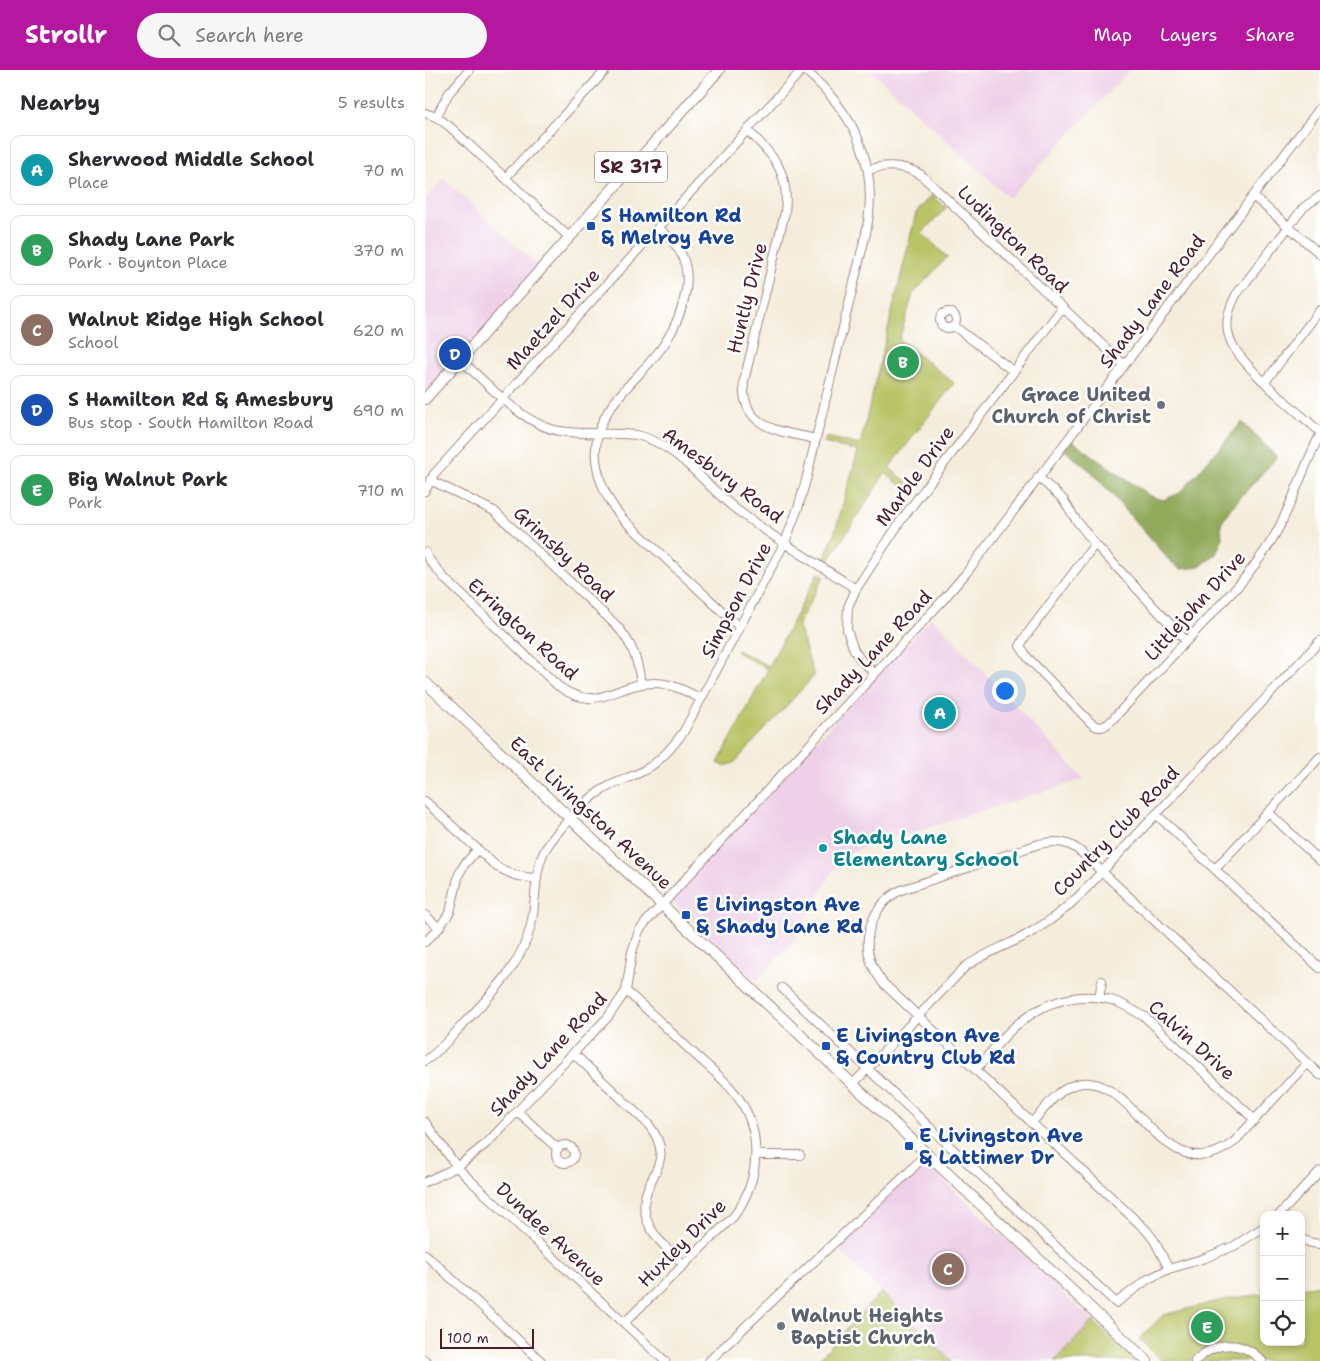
<!DOCTYPE html>
<html lang="en">
<head>
<meta charset="utf-8">
<style>
  :root { --surface:#fff; --page:#f7f7f7; --text:#2b2b33; --muted:#7c7c81; --line:#e1e1e2; --accent:#b5179e }
  body { margin:0; font-family:"Shantell Sans",sans-serif; background:var(--page); color:var(--text) }
  .controls { position:absolute; right:15px; bottom:15px; display:grid; overflow:hidden; border-radius:10px; box-shadow:0 2px 8px #0003 }
  .controls button { width:45px; height:45px; display:grid; place-items:center; padding:0; border:0; border-bottom:1px solid var(--line); background:var(--surface); color:var(--text); font:25px sans-serif }
  .scale { position:absolute; left:15px; bottom:12px; width:94px; box-sizing:border-box; padding-left:5px; border:2px solid #4a1f2b; border-top:0; font-size:14px; line-height:18px; white-space:nowrap; color:#4a1f2b; -webkit-text-stroke:4px #fff; paint-order:stroke }
  .you { position:absolute; left:579px; top:620px; width:18px; height:18px; margin:-12px; border:4px solid #fff; border-radius:50%; background:#1a73e8; box-shadow:0 0 0 8px #1a73e833 }
  .badge { display:grid; place-items:center; width:32px; height:32px; border-radius:50%; background:var(--accent); color:#fff; font-size:16px; font-weight:700 }
  .pin { position:absolute; translate:-50% -50%; border:2px solid #fff; box-shadow:0 1px 5px #0006 }
  .list { margin:0; padding:0; list-style:none }
  h2 { display:flex; justify-content:space-between; align-items:center; height:65px; margin:0; padding:0 20px; font-size:21px }
  h2 small { font-size:16px; font-weight:400; color:var(--muted) }
  .list li { display:grid; grid-template-columns:32px 1fr auto; gap:15px; align-items:center; box-sizing:border-box; height:70px; margin:0 10px 10px; padding:0 10px; border:1px solid var(--line); border-radius:10px }
  .list b { display:block; font-size:19px; white-space:nowrap }
  .list p { margin:0; font-size:16px; white-space:nowrap; color:var(--muted) }
  .list em { font-size:16px; font-style:normal; color:var(--muted) }
  .icon { flex:none; width:28px; height:28px; fill:none; stroke:currentColor; stroke-width:2; stroke-linecap:round; stroke-linejoin:round }
  .map { position:relative; flex:none; width:895px; height:1291px; overflow:hidden }
  header { display:flex; align-items:center; gap:30px; box-sizing:border-box; height:70px; padding:0 25px; background:var(--accent); color:#fff }
  header strong { font-size:24px }
  nav { display:flex; gap:28px; margin-inline-start:auto; font-size:18px }
  .search { width:350px; height:45px; background:var(--page); display:flex; align-items:center; gap:12px; box-sizing:border-box; padding:0 18px; border-radius:28px; color:var(--muted); font-size:19px }
  main { display:flex }
  aside { flex:1; background:var(--surface) }
  .map>svg:first-child { display:block }
  .built { fill:#eed0e8 }
  .green { fill:#b8c466; stroke:#817248 }
  .forest { fill:#92aa5b; stroke:#6e6443 }
  .lines { fill:none; stroke-linecap:round; stroke-linejoin:round }
  .minor-casing { stroke:#a08683; stroke-width:10 }
  .major-casing { stroke:#a08683; stroke-width:12 }
  .minor { stroke:#fff; stroke-width:8 }
  .major { stroke:#fff; stroke-width:10 }
  .transit-dot { fill:#1a4fb4; stroke:#fff; stroke-width:2 }
  .worship-dot { fill:#6b7280; stroke:#fff; stroke-width:2 }
  .culture-dot { fill:#0f9aa8; stroke:#fff; stroke-width:2 }
  .labels { text-anchor:middle; dominant-baseline:central; stroke-width:5; stroke-linejoin:round; paint-order:stroke }
  .shield { fill:#fff; stroke:#80626b; stroke-width:1 }
  .shield-label { font-size:18px; font-weight:bold; fill:#4a1f2b }
  .transit-label { font-size:19px; font-weight:bold; fill:#164399; stroke:#fff; text-anchor:start }
  .street-label { font-size:19px; fill:#4a1f2b; stroke:#fff }
  .worship-label { font-size:19px; font-weight:bold; fill:#5b616d; stroke:#fff; text-anchor:end }
  .culture-label { font-size:19px; font-weight:bold; fill:#0d838f; stroke:#fff; text-anchor:start }
</style>
</head>
<body>
<header>
<strong>Strollr</strong>
<div class="search"><svg class="icon" aria-label="search" viewBox="0 0 24 24"><circle cx="10" cy="10" r="6"/><path d="M15 15l6 6"/></svg>Search here</div>
<nav><a>Map</a><a>Layers</a><a>Share</a></nav>
</header>
<main>
<aside>
<h2>Nearby<small>5 results</small></h2>
<ul class="list">
<li><span class="badge" style="background:#0f9aa8">A</span><div><b>Sherwood Middle School</b><p>Place</p></div><em>70 m</em></li>
<li><span class="badge" style="background:#2e9e5b">B</span><div><b>Shady Lane Park</b><p>Park · Boynton Place</p></div><em>370 m</em></li>
<li><span class="badge" style="background:#8d6e63">C</span><div><b>Walnut Ridge High School</b><p>School</p></div><em>620 m</em></li>
<li><span class="badge" style="background:#1a4fb4">D</span><div><b>S Hamilton Rd &amp; Amesbury</b><p>Bus stop · South Hamilton Road</p></div><em>690 m</em></li>
<li><span class="badge" style="background:#2e9e5b">E</span><div><b>Big Walnut Park</b><p>Park</p></div><em>710 m</em></li>
</ul>
</aside>
<div class="map">
<svg width="895" height="1291" viewBox="0 0 895 1291">
  <rect width="100%" height="100%" fill="#fff"/>
  <filter id="ink" filterUnits="userSpaceOnUse"><feTurbulence type="fractalNoise" baseFrequency=".02" numOctaves="2"/><feDisplacementMap in="SourceGraphic" scale="10" xChannelSelector="R" yChannelSelector="G"/><feConvolveMatrix kernelMatrix="1 2 1 2 8 2 1 2 1" color-interpolation-filters="sRGB"/></filter>
  <filter id="wash" filterUnits="userSpaceOnUse"><feTurbulence type="fractalNoise" baseFrequency=".0096" numOctaves="4" result="noise"/><feDisplacementMap in="SourceGraphic" scale="20" xChannelSelector="R" yChannelSelector="G"/><feGaussianBlur stdDeviation="1.12" result="paint"/><feColorMatrix in="noise" values="0 0 0 0 0 0 0 0 0 0 0 0 0 0 0 0 0 1.4 0 .05"/><feComposite in="paint" operator="in"/></filter>
  <g filter="url(#wash)">
    <rect width="100%" height="100%" fill="#f5eddb"/>
    <path class="built" d="M445 0H705L584 128Z
      M19 109 116 199 0 331V129Z
      M507 547 659 709 427 782 408 800 370 870 331 911 247 832V827Z
      M504 1096 668 1251 630 1291H527L410 1176 494 1098Z"/>
    <path class="green" d="M507 125 521 138 497 163 522 187 488 224 474 270 529 313 464 398 491 419 487 424 460 403 403 492 399 489 409 465 433 381 399 373 401 367 435 375 491 143Z
      M393 503 399 506 373 554 389 606 309 693 299 696 293 693 343 599 311 582 312 580 344 596Z
      M895 1215V1291H737L714 1269 738 1245 802 1229 839 1224V1272H876V1218Z
      M456 1222 527 1291H392Z
      M668 1251 710 1291H630Z"/>
    <path class="forest" d="M817 352 852 387 805 439 796 453 797 470 791 484 777 495 767 498 755 499 744 490 667 402 638 379 646 370 725 426 738 430 755 423Z"/>
  </g>
  <g filter="url(#ink)">
    <g class="lines">
      <defs>
        <path id="minor" d="M0 43 11 47 24 56 144 167
          M11 47 24 23 44 0
          M322 60C349 85 365 103 360 142L319 311C315 359 355 361 391 369
          M443 100C461 94 478 95 495 104L699 295
          M80 108 181 0
          M828 126 895 184
          M895 126 879 137 811 225C804 239 799 253 805 269 813 294 874 343 895 362
          M233 157C254 175 265 191 261 220 258 239 251 256 240 273 215 311 166 337 171 390 174 413 182 430 197 448L314 557
          M515 250a8 8 0 1 1 16 0a8 8 0 1 1-16 0Z
          M529 256 588 301
          M36 290C63 314 98 355 135 361 160 365 186 362 212 365 254 375 279 415 312 440 350 469 391 493 431 519
          M840 312 895 240
          M613 407 638 429 651 450 670 474 761 571
          M5 410 69 441 190 554C207 572 213 590 216 614
          M0 421 9 404 377 0
          M670 474 600 567 595 576 603 588 666 653C674 660 680 657 687 650L814 515C831 494 848 472 859 447 872 420 881 392 895 365
          M0 482 3 488 19 508 133 616C174 645 189 613 229 613 246 613 261 621 276 629
          M450 604 435 589 429 580 422 560 423 537 431 519 477 449 637 238
          M0 731 72 797 89 805 112 809
          M843 742 895 791
          M731 744 895 898
          M790 799 895 687
          M0 845 14 858
          M0 872 14 858 25 842 34 804 39 795 52 780
          M357 918 691 1233 723 1209 744 1199 780 1188 809 1176 839 1157
          M674 928 677 911
          M148 983 223 1054C257 1096 210 1109 221 1147 226 1166 246 1182 259 1195
          M0 991C16 980 28 965 41 951 68 923 97 894 106 855 112 830 108 803 120 780 129 764 159 732 174 722 187 713 202 709 216 702 234 693 248 677 259 661L360 472 373 438 381 410 441 163C455 95 431 45 380 0
          M551 999C567 982 582 960 602 947 625 930 658 922 686 930 698 933 709 941 720 947L830 1050
          M428 1014 540 897C557 885 577 877 596 868 617 857 636 843 653 827L895 571
          M93 1042 133 1079
          M0 1052 32 1097 45 1110 240 1291
          M606 1053C618 1042 628 1025 642 1018 705 984 734 1129 809 1072L882 993
          M131 1084a9 9 0 1 1 18 0a9 9 0 1 1-18 0Z
          M331 1085H375
          M0 1112 32 1097 62 1073 183 947 201 921 207 882 214 861 221 852 518 530 542 502 895 38
          M854 1145 895 1101
          M876 1169 887 1173 895 1174
          M0 1184 116 1291
          M744 1199 729 1170 721 1160 458 913C453 906 447 898 445 889 437 863 451 832 476 820L614 774C631 770 644 771 657 783L895 1005
          M199 1253 309 1146C336 1109 339 1059 309 1022 297 1007 280 994 265 980 244 960 223 940 201 921
          M0 1290 1 1291
          M284 1291 486 1100 501 1083
          M770 1291C791 1271 816 1269 837 1291"/>
        <path id="major" d="M0 329 294 0
          M0 612 722 1291"/>
      </defs>
      <use href="#minor" class="minor-casing"/>
      <use href="#major" class="major-casing"/>
      <use href="#minor" class="minor"/>
      <use href="#major" class="major"/>
    </g>
  </g>
  <g class="transit-dot">
    <rect x="161" y="151" width="10" height="10" rx="2.5"/>
    <rect x="256" y="840" width="10" height="10" rx="2.5"/>
    <rect x="396" y="971" width="10" height="10" rx="2.5"/>
    <rect x="479" y="1071" width="10" height="10" rx="2.5"/>
  </g>
  <g class="worship-dot">
    <circle cx="736" cy="335" r="5"/>
    <circle cx="356" cy="1256" r="5"/>
  </g>
  <circle class="culture-dot" cx="398" cy="778" r="5"/>
  <g class="labels">
    <rect class="shield" x="170" y="81.5" width="72" height="31" rx="4"/>
    <g class="shield-label">
      <text x="206" y="97">SR 317</text>
    </g>
    <g class="transit-label">
      <text x="176" y="145">S Hamilton Rd<tspan x="176" dy="22">&amp; Melroy Ave</tspan></text>
      <text x="271" y="834">E Livingston Ave<tspan x="271" dy="22">&amp; Shady Lane Rd</tspan></text>
      <text x="411" y="965">E Livingston Ave<tspan x="411" dy="22">&amp; Country Club Rd</tspan></text>
      <text x="494" y="1065">E Livingston Ave<tspan x="494" dy="22">&amp; Lattimer Dr</tspan></text>
    </g>
    <g class="street-label">
      <text transform="translate(588 169) rotate(44)">Ludington Road</text>
      <text transform="translate(322 228) rotate(-76)">Huntly Drive</text>
      <text transform="translate(727 231) rotate(-53)">Shady Lane Road</text>
      <text transform="translate(128 249) rotate(-48)">Maetzel Drive</text>
      <text transform="translate(298 405) rotate(37)">Amesbury Road</text>
      <text transform="translate(490 406) rotate(-54)">Marble Drive</text>
      <text transform="translate(139 484) rotate(43)">Grimsby Road</text>
      <text transform="translate(311 530) rotate(-62)">Simpson Drive</text>
      <text transform="translate(770 536) rotate(-48)">Littlejohn Drive</text>
      <text transform="translate(98 559) rotate(42)">Errington Road</text>
      <text transform="translate(448 582) rotate(-47)">Shady Lane Road</text>
      <text transform="translate(166 743) rotate(43)">East Livingston Avenue</text>
      <text transform="translate(691 761) rotate(-46)">Country Club Road</text>
      <text transform="translate(767 970) rotate(42)">Calvin Drive</text>
      <text transform="translate(123 984) rotate(-47)">Shady Lane Road</text>
      <text transform="translate(126 1164) rotate(43)">Dundee Avenue</text>
      <text transform="translate(257 1173) rotate(-45)">Huxley Drive</text>
    </g>
    <g class="worship-label">
      <text x="726" y="324">Grace United<tspan x="726" dy="22">Church of Christ</tspan></text>
      <text x="366" y="1245" text-anchor="start">Walnut Heights<tspan x="366" dy="22">Baptist Church</tspan></text>
    </g>
    <g class="culture-label">
      <text x="408" y="767">Shady Lane<tspan x="408" dy="22">Elementary School</tspan></text>
    </g>
  </g>
</svg>
<div class="controls">
<button>+</button>
<button>−</button>
<button><svg class="icon" aria-label="locate" viewBox="0 0 24 24"><circle cx="12" cy="12" r="6"/><path d="M12 2v4M12 18v4M2 12h4M18 12h4"/></svg></button>
</div>
<div class="scale">100 m</div>
<div class="you"></div>
<div class="pin badge" style="left:515px;top:643px;background:#0f9aa8">A</div>
<div class="pin badge" style="left:478px;top:292px;background:#2e9e5b">B</div>
<div class="pin badge" style="left:523px;top:1199px;background:#8d6e63">C</div>
<div class="pin badge" style="left:30px;top:284px;background:#1a4fb4">D</div>
<div class="pin badge" style="left:782px;top:1257px;background:#2e9e5b">E</div>
</div>
</main>
</body>
</html>
